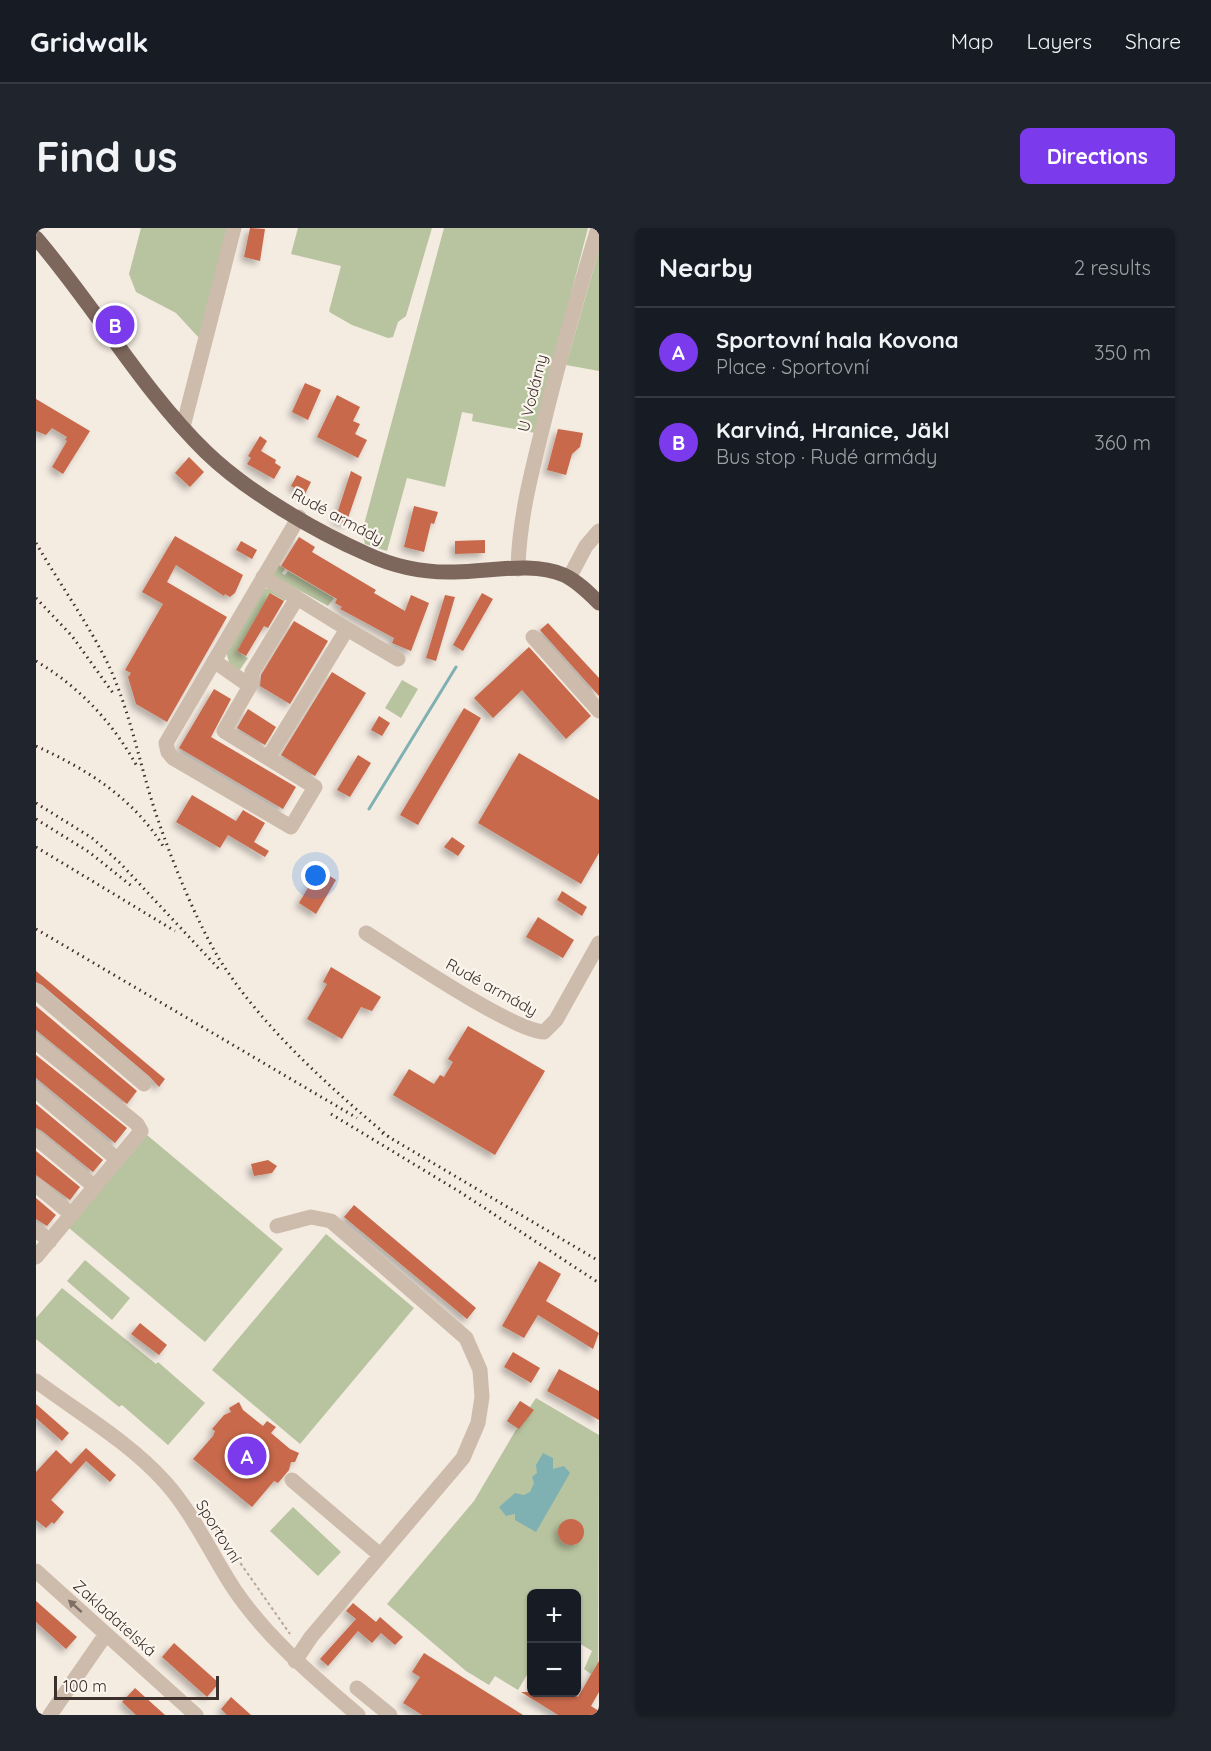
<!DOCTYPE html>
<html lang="en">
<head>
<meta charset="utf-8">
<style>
  :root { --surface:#171b24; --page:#20242c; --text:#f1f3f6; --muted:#9ea1a6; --line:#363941; --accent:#7c3aed }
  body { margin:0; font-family:Quicksand,sans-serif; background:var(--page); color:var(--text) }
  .controls { position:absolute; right:18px; bottom:18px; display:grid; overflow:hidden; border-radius:9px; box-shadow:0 2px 4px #0004 }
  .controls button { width:54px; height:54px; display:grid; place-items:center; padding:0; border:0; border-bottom:2px solid var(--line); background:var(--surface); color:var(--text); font:30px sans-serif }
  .scale { position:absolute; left:18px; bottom:15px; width:165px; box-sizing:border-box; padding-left:6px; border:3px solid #3b302b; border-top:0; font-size:16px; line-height:21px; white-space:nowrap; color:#3b302b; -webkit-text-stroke:4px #fbf5ee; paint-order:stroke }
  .you { position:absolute; left:280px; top:648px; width:21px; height:21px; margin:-15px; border:4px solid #fff; border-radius:50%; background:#1a73e8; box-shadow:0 0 0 9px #1a73e833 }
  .badge { display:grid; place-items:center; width:39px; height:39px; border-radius:50%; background:var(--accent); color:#fff; font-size:20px; font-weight:700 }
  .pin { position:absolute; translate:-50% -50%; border:3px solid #fff; box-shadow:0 2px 6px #0006 }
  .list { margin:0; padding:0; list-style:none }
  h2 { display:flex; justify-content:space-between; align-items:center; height:78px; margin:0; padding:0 24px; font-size:26px }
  h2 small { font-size:20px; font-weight:400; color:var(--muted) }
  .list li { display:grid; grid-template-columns:39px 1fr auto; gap:18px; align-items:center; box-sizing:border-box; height:90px; padding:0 24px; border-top:2px solid var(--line) }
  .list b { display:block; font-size:22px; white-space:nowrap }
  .list p { margin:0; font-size:20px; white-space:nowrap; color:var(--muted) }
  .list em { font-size:20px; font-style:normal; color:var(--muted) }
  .map { position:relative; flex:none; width:563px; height:1487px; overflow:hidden; border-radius:9px }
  header { display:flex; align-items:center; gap:36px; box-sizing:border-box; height:84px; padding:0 30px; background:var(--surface); border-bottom:2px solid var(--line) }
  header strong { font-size:28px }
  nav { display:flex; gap:33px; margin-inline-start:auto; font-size:21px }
  .intro { display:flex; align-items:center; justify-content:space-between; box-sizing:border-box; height:144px; padding:0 36px }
  h1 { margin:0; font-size:42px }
  .button { padding:15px 27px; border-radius:9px; background:var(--accent); color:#fff; font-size:21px; font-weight:700 }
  main { display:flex; gap:36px; padding:0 36px }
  aside { flex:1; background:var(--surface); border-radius:9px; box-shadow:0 2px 4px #0004 }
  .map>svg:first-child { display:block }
  .green { fill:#b8c4a0 }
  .water { fill:#7fb0b2 }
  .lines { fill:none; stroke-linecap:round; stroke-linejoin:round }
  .stream { stroke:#7fb0b2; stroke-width:3 }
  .building { fill:#c8694b; filter:url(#shadow) }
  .path { stroke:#b9a596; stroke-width:2; stroke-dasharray:3 3; stroke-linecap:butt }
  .minor { stroke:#cdbbac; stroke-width:15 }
  .major { stroke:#7d675c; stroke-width:15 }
  .rail { stroke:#3b302b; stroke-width:3; stroke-dasharray:1.5 4.5; stroke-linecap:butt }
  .oneway { fill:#7d6f65 }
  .labels { text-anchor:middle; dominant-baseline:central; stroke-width:4.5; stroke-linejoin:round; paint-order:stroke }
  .street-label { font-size:16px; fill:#3b302b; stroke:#fbf5ee }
</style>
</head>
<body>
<header>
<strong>Gridwalk</strong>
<nav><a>Map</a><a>Layers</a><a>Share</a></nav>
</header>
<div class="intro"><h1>Find us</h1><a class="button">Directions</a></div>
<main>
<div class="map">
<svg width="563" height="1487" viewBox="0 0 563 1487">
  <defs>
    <filter id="shadow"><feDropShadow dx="-4" dy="4" stdDeviation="3" flood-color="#0004"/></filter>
  </defs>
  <rect width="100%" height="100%" fill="#f4ebe1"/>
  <path class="green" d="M105 0H194L163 110 140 85 100 64 93 46Z
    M262 0H396L370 88 362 94 357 109 352 110 316 97 295 85 293 83 305 38 255 26Z
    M408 0H552L499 205 436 193 437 186 426 184 409 259 371 250 351 323 329 316 326 304Z
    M563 22V143L530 137Z
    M243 337 249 341 246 345 249 347 252 343 298 370 292 378 237 348V340Z
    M234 360 249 370V373L235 365 201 423 212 430 203 443 193 435 190 423 228 361Z
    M366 452 382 461 365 490 349 480Z
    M111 907 247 1021 169 1114 33 1000Z
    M290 1006 378 1080 264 1216 176 1142Z
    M49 1032 94 1070 76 1092 31 1053Z
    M26 1060 120 1136 122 1134 169 1175 132 1217 86 1177 83 1179 0 1111V1090Z
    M500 1170 563 1207 562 1467 548 1459 555 1446 548 1441 556 1423 541 1414 540 1366H496L495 1440 482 1462 459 1448 453 1457 430 1443 351 1376 438 1273 481 1200 471 1193 484 1173 494 1179Z
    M257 1279 305 1324 282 1348 234 1303Z"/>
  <path class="water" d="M507 1225 517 1230V1241L528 1238 534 1245 500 1304 479 1292V1286L470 1288 463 1279 479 1265 488 1267 494 1264 498 1255 496 1249 501 1245 500 1237Z"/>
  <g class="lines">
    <path class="stream" d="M333 581 420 439"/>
  </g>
  <path class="building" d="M214 0 229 1 224 33 208 29Z
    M269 155 285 162 272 192 256 184Z
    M301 167 324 179 317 193 324 196 319 206 331 212 322 230 281 209Z
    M0 171 54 203 27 246 16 239 31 213 29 212 31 209 16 200 10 207 0 203Z
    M522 201 547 205 544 219 536 226 530 247 511 242Z
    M224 208 231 213 225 223 240 232 239 235 245 239 238 251 211 236 215 230 212 228Z
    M153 229 168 244 154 259 139 245Z
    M315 243 326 249 310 296 299 292Z
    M261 247 275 254 269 266 255 258Z
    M378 278 402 284 398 296 395 295 388 324 368 319Z
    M139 308 207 347 199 365 194 369 189 366 188 368 140 337 131 354 191 389 131 494 100 476 92 449 95 445 89 442 127 376 106 364Z
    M263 309 279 319 276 324 340 362 338 365 369 383 375 367 393 375 375 423 356 415 358 410 304 381 306 379 299 375 301 371 245 338Z
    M449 312V325L419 326V313Z
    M205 313 221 322 216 331 200 322Z
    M234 365 248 373 232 400 228 398 210 428 201 423Z
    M446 365 457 371 427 423 417 417Z
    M409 367 419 369 400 433 390 430Z
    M258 393 292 413 254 476 224 458 225 447Z
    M512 395 563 450V468L504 402Z
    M493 419 555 488 530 511 486 462 457 490 438 470Z
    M296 444 330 465 279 548 245 527Z
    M178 461 195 471 175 509 260 559 247 581 143 520Z
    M428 480 445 490 382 597 364 587Z
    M212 481 240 499 229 517 201 500Z
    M343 488 354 495 346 508 335 502Z
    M483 525 563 572V625L545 656 442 595Z
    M322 527 335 535 314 569 301 562Z
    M156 567 200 593 207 582 229 595 218 614 233 623 229 629 192 607 184 620 140 594Z
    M416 609 429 618 422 628 408 619Z
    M283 641 300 652 280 686 263 675Z
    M526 663 551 679 546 688 521 672Z
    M502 689 538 712 527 730 490 709Z
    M295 739 345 769 336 783 325 779 306 811 271 791 291 756 287 754Z
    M0 743 129 851 123 859 114 849 6 757 0 754Z
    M0 778 101 863 91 876 0 802Z
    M432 798 509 843 459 927 357 867 373 841 398 856 404 847 408 849 417 834 412 831Z
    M0 827 91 900 79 915 0 850Z
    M0 876 67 932 57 944 6 903 0 900Z
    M0 923 44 959 34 972 0 947Z
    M232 932 241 938 236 945 218 948 215 936Z
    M0 970 20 987 11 998 0 991Z
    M318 977 440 1080 431 1091 308 989Z
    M503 1033 525 1046 510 1073 563 1105 557 1121 502 1087 488 1110 466 1098Z
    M104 1095 131 1117 123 1127 95 1106Z
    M477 1124 504 1140 495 1155 468 1139Z
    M523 1141 563 1163V1192L511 1163Z
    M484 1173 498 1182 483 1201 471 1193Z
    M203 1174 207 1182 227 1198 231 1193 240 1199 235 1205 254 1221 263 1225 259 1234H255L253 1242 242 1255 238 1253 216 1279 157 1231 177 1208 179 1203 176 1201 188 1187 195 1184 193 1180Z
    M0 1176 33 1205 26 1213 0 1190Z
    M50 1220 80 1247 74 1254 50 1233 15 1272 28 1284 18 1296 16 1294 10 1300 0 1292V1244L20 1222 35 1236Z
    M522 1304a13 13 0 1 1 26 0a13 13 0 1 1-26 0Z
    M0 1373 41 1409 30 1421 0 1394Z
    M317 1375 340 1394 344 1389 367 1409 359 1417 345 1405 336 1415 322 1403 292 1438 284 1431 320 1391 310 1383Z
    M138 1415 183 1455 171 1469 126 1429Z
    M388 1425 487 1487H386L367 1475 384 1449 376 1444Z
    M563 1433V1464L555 1478 563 1483V1487H522L485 1464H534L542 1469Z
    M99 1460 129 1487H100L86 1474Z
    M195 1469 215 1487H191L185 1481Z"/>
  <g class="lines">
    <path class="path" d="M170 1286 254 1406"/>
    <path class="minor" d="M147 199 198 0
      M482 341C483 292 495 246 507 198 523 131 542 66 562 0
      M227 349 261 370 216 444 214 458 188 503 279 559 255 599 137 530 132 524 130 515 263 289
      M533 350 550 318 563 303
      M311 401 362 431
      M497 409 563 483
      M178 433 214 458
      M232 530 311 401 261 370
      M330 705C364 726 475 802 508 804L520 792 563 715
      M0 764 108 856
      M0 814 101 896 105 903 0 1029
      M0 863 82 932
      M0 910 59 959
      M0 957 36 987
      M241 998 275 989 295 993 430 1110 444 1142 446 1169 442 1195 427 1230 275 1409 259 1433
      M0 1002 14 1013
      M0 1153C43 1185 93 1214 129 1254 157 1285 175 1326 198 1361 231 1410 277 1448 322 1487
      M256 1252 344 1327
      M0 1343 160 1487
      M321 1460 354 1487
      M14 1487 70 1406"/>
    <path class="major" d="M0 10C58 77 107 163 170 224 210 263 279 303 331 326 359 339 388 345 419 344 452 344 496 333 528 347 541 353 553 365 563 375"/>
    <path class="rail" d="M0 315C23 355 52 395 72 436 94 483 103 534 119 583 134 628 158 688 182 729 224 797 292 858 353 909
      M0 370 36 408 77 465
      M0 433C45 460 77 495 102 540
      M0 518C52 542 96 569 127 618
      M0 575 56 610 84 635 183 741
      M0 591 53 624 98 660
      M0 619 139 703
      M0 701 321 890
      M295 886 424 964 563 1055
      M346 905 563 1033"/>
  </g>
  <defs><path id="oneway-solid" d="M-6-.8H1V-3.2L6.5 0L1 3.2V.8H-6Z" transform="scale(1.5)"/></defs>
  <use class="oneway" href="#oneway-solid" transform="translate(39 1378) rotate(-138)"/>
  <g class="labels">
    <g class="street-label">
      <text transform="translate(496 165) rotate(-76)">U Vodárny</text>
      <text transform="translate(302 288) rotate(28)">Rudé armády</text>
      <text transform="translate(456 759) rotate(29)">Rudé armády</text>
      <text transform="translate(183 1303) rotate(58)">Sportovní</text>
      <text transform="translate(79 1390) rotate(42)">Zakladatelská</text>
    </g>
  </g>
</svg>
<div class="controls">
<button>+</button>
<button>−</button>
</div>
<div class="scale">100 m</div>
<div class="you"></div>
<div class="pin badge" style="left:211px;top:1228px">A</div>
<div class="pin badge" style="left:79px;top:97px">B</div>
</div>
<aside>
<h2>Nearby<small>2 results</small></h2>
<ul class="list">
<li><span class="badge">A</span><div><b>Sportovní hala Kovona</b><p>Place · Sportovní</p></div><em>350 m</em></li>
<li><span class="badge">B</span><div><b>Karviná, Hranice, Jäkl</b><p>Bus stop · Rudé armády</p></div><em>360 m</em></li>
</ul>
</aside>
</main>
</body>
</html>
